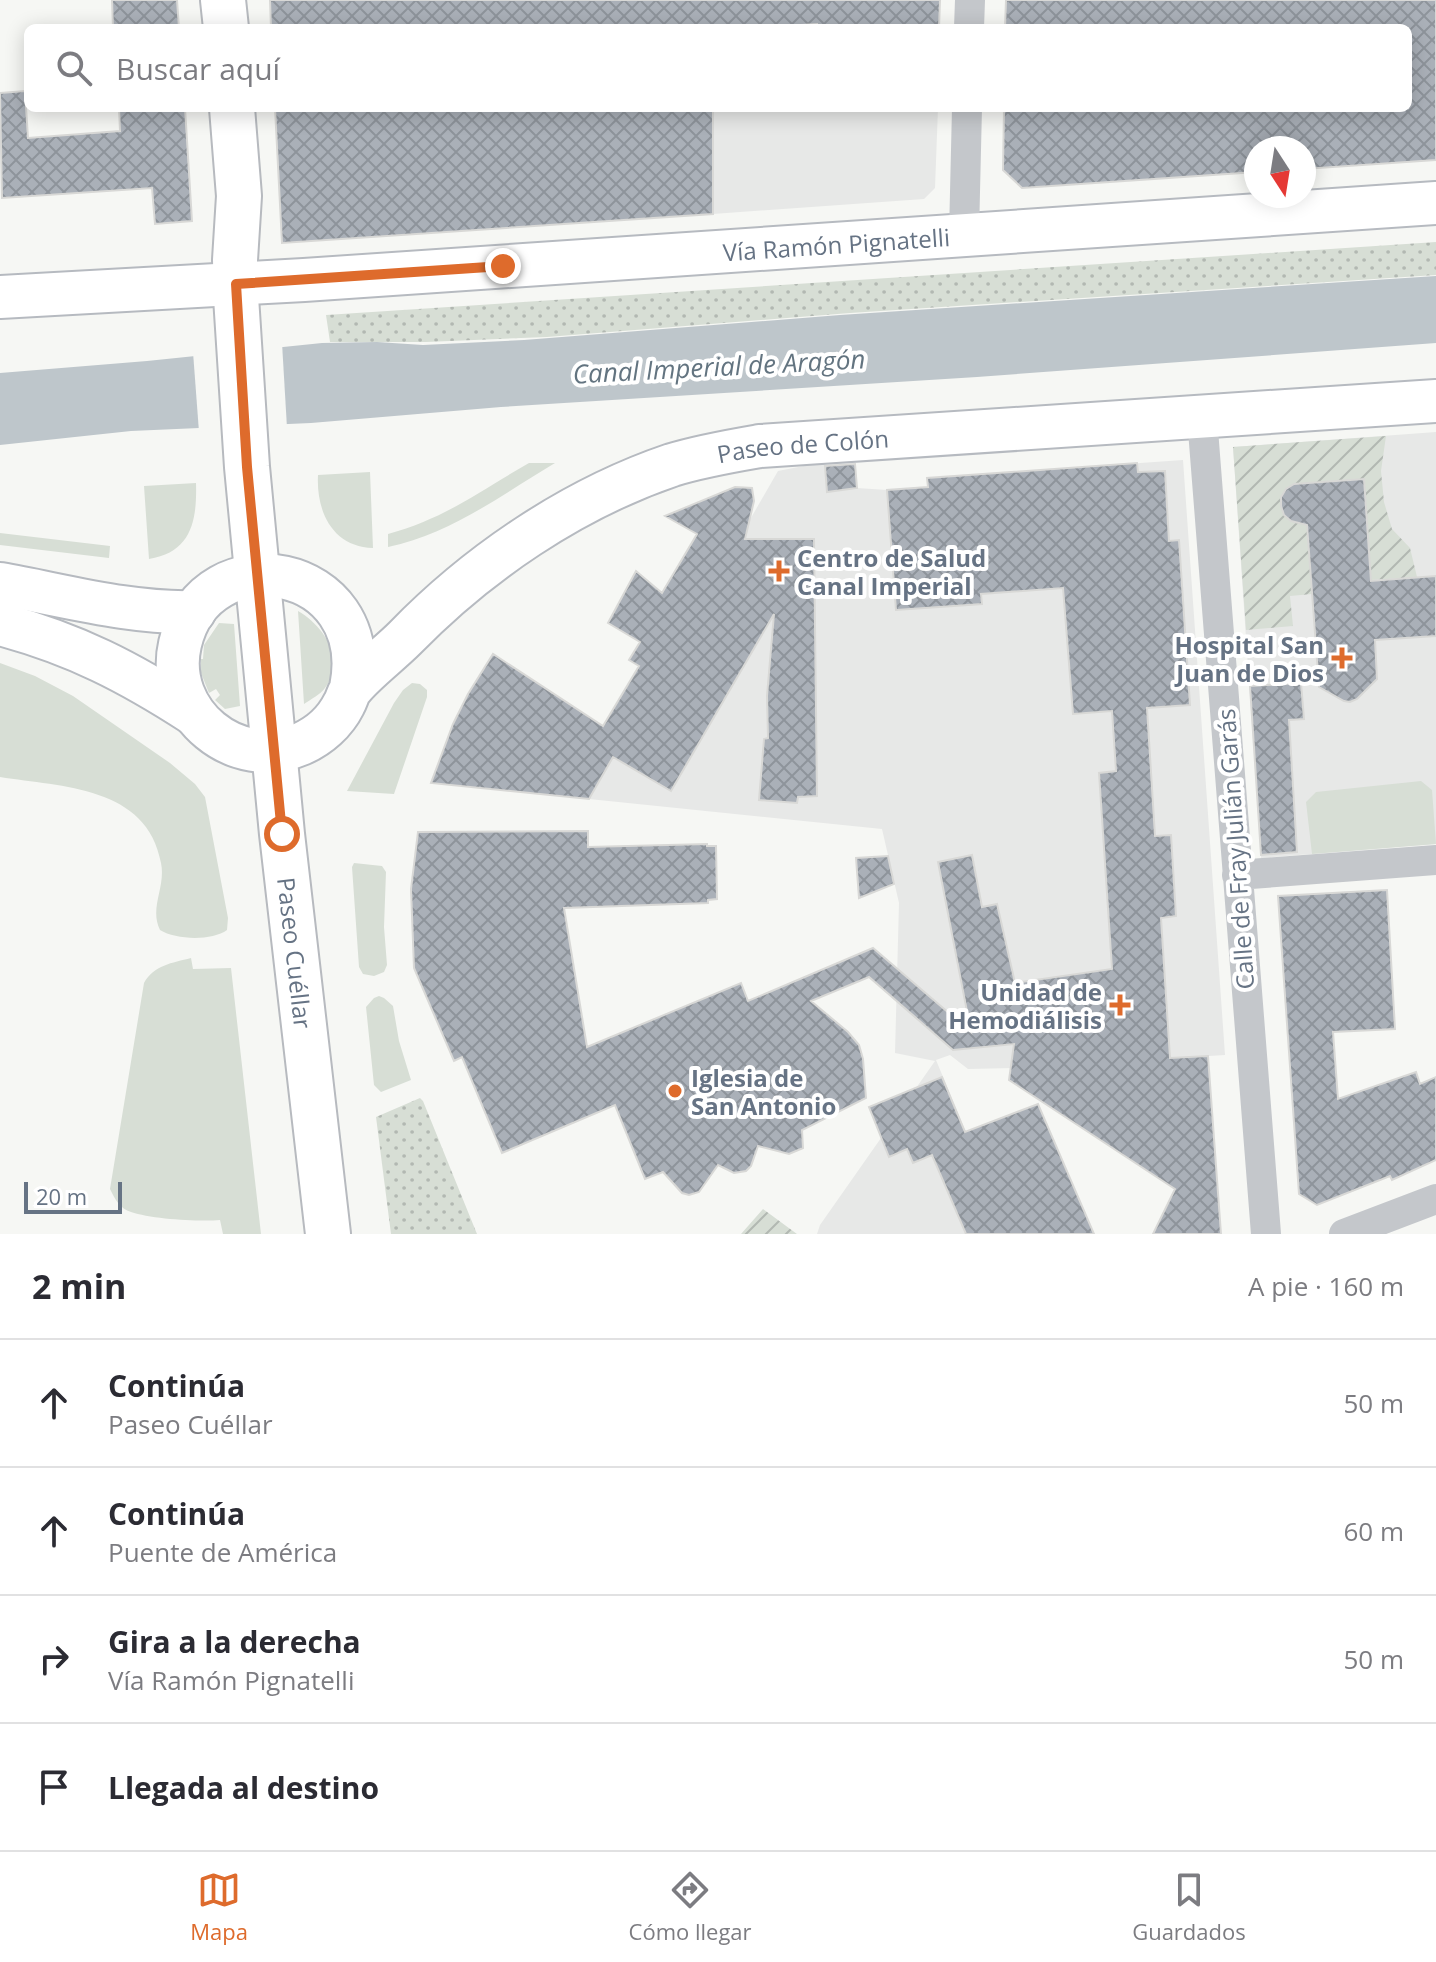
<!DOCTYPE html>
<html lang="es">
<head>
<meta charset="utf-8">
<style>
  :root { --surface:#fff; --page:#f7f7f7; --text:#2b2b33; --muted:#7c7c81; --line:#e1e1e2; --accent:#de6b2c }
  body { margin:0; font-family:"Open Sans",sans-serif; background:var(--page); color:var(--text) }
  .compass { position:absolute; left:1244px; top:136px; width:72px; height:72px; border-radius:50%; background:var(--surface); box-shadow:0 4px 20px #0003; rotate:168deg }
  .scale { position:absolute; left:24px; bottom:20px; width:98px; box-sizing:border-box; padding-left:8px; border:4px solid #667384; border-top:0; font-size:22px; line-height:28px; white-space:nowrap; color:#667384; -webkit-text-stroke:6px #fff; paint-order:stroke }
  .stop { position:absolute; width:24px; height:24px; margin:-18px; border:6px solid #de6b2c; border-radius:50%; background:#fff }
  .stop.end { background:#de6b2c; border-color:#fff; box-shadow:0 2px 8px #0008 }
  .list { margin:0; padding:0; list-style:none }
  h2 { display:flex; justify-content:space-between; align-items:center; height:104px; margin:0; padding:0 32px; font-size:34px }
  h2 small { font-size:26px; font-weight:400; color:var(--muted) }
  .list li { display:grid; grid-template-columns:52px 1fr auto; gap:24px; align-items:center; box-sizing:border-box; height:128px; padding:0 32px; border-top:2px solid var(--line) }
  .list b { display:block; font-size:30px; white-space:nowrap }
  .list p { margin:0; font-size:26px; white-space:nowrap; color:var(--muted) }
  .list em { font-size:26px; font-style:normal; color:var(--muted) }
  .icon { flex:none; width:44px; height:44px; fill:none; stroke:currentColor; stroke-width:2; stroke-linecap:round; stroke-linejoin:round }
  .map { position:relative; flex:none; width:1436px; height:1234px; overflow:hidden }
  .search { position:absolute; background:var(--surface); box-shadow:0 4px 20px #0003; left:24px; right:24px; top:24px; height:88px; display:flex; align-items:center; gap:20px; box-sizing:border-box; padding:0 28px; border-radius:12px; color:var(--muted); font-size:30px }
  .sheet { height:616px; background:var(--surface) }
  nav { display:flex; justify-content:space-around; align-items:center; box-sizing:border-box; height:112px; border-top:2px solid var(--line); background:var(--surface); font-size:22px; color:var(--muted) }
  nav a { display:grid; justify-items:center; gap:4px }
  nav .on { color:var(--accent) }
  .map>svg:first-child { display:block }
  .built { fill:#e7e8e7 }
  .grass { fill:#d7ded5 }
  .park { fill:url(#park-dots) }
  .garden { fill:url(#garden-furrows) }
  .water { fill:#bec6cb }
  .pier { fill:#f6f7f4 }
  .building { fill:url(#building-cross-hatch); stroke:#d8d8d6; stroke-width:2 }
  .lines { fill:none; stroke-linecap:round; stroke-linejoin:round }
  .secondary-casing { stroke:#b6bac0; stroke-width:46 }
  .primary-casing { stroke:#b7babf; stroke-width:48 }
  .street { stroke:#c4c7cb; stroke-width:30 }
  .secondary { stroke:#fff; stroke-width:42 }
  .primary { stroke:#fff; stroke-width:44 }
  .route { stroke:#de6b2c; stroke-width:10 }
  .poi-dot { fill:#de6b2c; stroke:#fff; stroke-width:3 }
  .labels { text-anchor:middle; dominant-baseline:central; stroke-width:8; stroke-linejoin:round; paint-order:stroke }
  .street-label { font-size:24px; fill:#667384; stroke:#fff }
  .poi-label { font-size:24px; font-weight:bold; fill:#667384; stroke:#fff; text-anchor:start }
  .water-label { font-size:26px; font-style:italic; fill:#637480; stroke:#fff }
</style>
</head>
<body>
<div class="map">
<svg width="1436" height="1234" viewBox="0 0 1436 1234">
  <defs>
    <pattern id="park-dots" width="8" height="8" patternUnits="userSpaceOnUse" patternTransform="scale(2)"><rect width="8" height="8" fill="#d7ded5"/><path d="M2 2h.1M6 6h.1" fill="none" stroke="#b2b8b2" stroke-width="1.8" stroke-linecap="round"/></pattern>
    <pattern id="garden-furrows" width="10" height="10" patternUnits="userSpaceOnUse" patternTransform="scale(2)"><rect width="10" height="10" fill="#d7ded5"/><path d="M-1 1l2-2M0 10L10 0M9 11l2-2" fill="none" stroke="#b2b8b2"/></pattern>
    <pattern id="building-cross-hatch" width="8" height="8" patternUnits="userSpaceOnUse" patternTransform="scale(2)"><rect width="8" height="8" fill="#aab0b8"/><path d="M0 0l8 8M0 8l8-8" fill="none" stroke="#8e949b"/></pattern>
  </defs>
  <rect width="100%" height="100%" fill="#f6f7f4"/>
  <path class="built" d="M713 108H938L935 188 924 199 713 214Z
    M1436 432V844L1261 858 1233 447Z
    M1183 460 1225 1055 1014 1068 968 1069 950 1055 936 1060 1008 1234H817L820 1225 935 1061 895 1053 899 903 882 829 589 799 778 471 824 462 827 491 857 488 887 490 927 487V478Z"/>
  <path class="grass" d="M529 463H555C501 495 451 534 388 547V534C446 518 478 492 529 463Z
    M370 472 373 548C333 547 316 512 318 475Z
    M196 483C197 520 192 552 149 559L144 486Z
    M0 533 110 546 109 558 0 545Z
    M298 611C323 625 347 660 325 688 320 695 311 699 304 704Z
    M219 623 234 624 240 706 225 709 215 700 220 695 216 689 209 693 201 673V659H203L204 645Z
    M0 663 35 676 73 696 170 763 195 784 205 797 228 918 227 930C212 941 176 940 160 930 149 908 166 887 161 863 147 786 62 787 0 777Z
    M412 683 420 684 427 690V697L394 794 347 791 394 703 403 690Z
    M1421 781 1432 790 1436 844 1312 854 1306 802 1316 792Z
    M354 863 382 866 386 872 384 927 387 965 384 972 374 976 363 974 359 967 352 867Z
    M191 958 193 969 231 968 261 1234H223L220 1220C200 1222 151 1219 131 1212 120 1209 115 1199 110 1189L144 983C154 965 172 963 191 958Z
    M379 996 384 998 393 1006 399 1041 411 1080 381 1092 374 1085 366 1007 374 998Z"/>
  <path class="park" d="M1436 242V275L850 313 547 337 426 342H330L326 315Z
    M420 1098 423 1101 477 1234H391L376 1117Z"/>
  <path class="garden" d="M1386 436 1381 471 1384 502 1392 529 1410 548 1417 577 1371 580 1363 480 1294 484C1281 492 1279 501 1284 515L1307 522 1312 594 1290 596 1293 626 1246 630 1233 447Z
    M763 1209 797 1234H741Z"/>
  <path class="water" d="M1436 276V343L977 377 501 407 311 423 131 431 0 445V373L147 361 322 343 377 342 423 345 524 340 840 315Z"/>
  <path class="pier" d="M282 343 287 428 199 432 193 352Z"/>
  <path class="building" d="M112 0H177L179 28H113Z
    M270 0H940L939 28H817V24L748 28H271Z
    M1006 0H1436V160L1304 169V148H1256V172L1022 188 1003 170 1004 108H1408V28H1005Z
    M25 91 28 138 120 131 119 108H185L192 221 155 224 152 188 2 198 0 93Z
    M275 108H713V214L282 243Z
    M1137 463 1138 472 1165 471 1169 541 1179 540 1190 705 1147 708 1155 836 1171 835 1176 916 1161 918 1170 1058 1208 1056 1221 1234H1153L1175 1189 1009 1080 1014 1044 953 1050 869 977 811 1001 848 1032 859 1045 863 1059 866 1098 802 1130 803 1148 789 1154 758 1146 751 1166 746 1171 734 1173 718 1165 699 1192 689 1195 682 1193 663 1172 645 1179 615 1105 502 1153 462 1057 454 1061 414 968 411 889 418 832 588 831V847L707 844V846H716L717 899 708 900V903L564 908 587 1047 741 983 748 1001 873 948 971 1032 938 862 972 855 982 907 997 904 1015 983 1112 969 1099 773 1116 771 1112 711 1073 714 1063 588 981 594 982 604 896 610 887 490 928 487 927 478Z
    M855 464 857 488 827 492 825 466Z
    M1364 479 1371 581 1436 576V636L1375 640 1377 679 1357 699 1350 702 1344 701 1319 687 1307 525 1291 521 1284 515 1281 506V497L1286 489 1294 484Z
    M735 487 752 488 754 501 745 539H814L817 796 798 797 797 803 759 800 764 739 768 738 767 696 774 614 671 791 613 757 589 799 431 783 453 724 468 694 493 654 603 726 639 666 629 660 640 642 608 623 636 571 662 593 697 534 665 516Z
    M1301 683 1304 719 1289 720 1297 852 1261 855 1250 686Z
    M888 856 894 884 859 898 856 858Z
    M1387 890 1395 1029 1333 1032 1338 1099 1416 1072 1420 1084 1436 1077V1160L1392 1180 1390 1176 1317 1205 1299 1194 1278 896Z
    M942 1077 965 1132 1038 1104 1094 1234H966L932 1155 913 1163 907 1149 889 1157 869 1107Z"/>
  <g class="lines">
    <defs>
      <g id="secondary">
        <path id="s1" d="M0 297 304 280 1436 203"/>
        <path d="M0 584C63 595 130 614 194 612"/>
        <path d="M0 624C75 644 129 672 194 714"/>
        <path id="s2" d="M351 688C376 563 205 533 180 644 164 713 236 772 301 744 319 736 335 722 344 704 347 699 348 692 352 688 365 672 389 654 405 638 478 563 572 499 672 465 701 456 731 451 760 446L1436 401"/>
      </g>
      <g id="primary">
        <path d="M223 0 226 28"/>
        <path id="s3" d="M232 108 239 196 235 260 236 297 247 467 282 834 328 1234"/>
      </g>
    </defs>
    <use href="#secondary" class="secondary-casing"/>
    <use href="#primary" class="primary-casing"/>
    <path class="street" d="M969 28 970 0
      M964 234 967 108
      M1202 417 1266 1234
      M1237 875 1436 860
      M1344 1234 1436 1199"/>
    <use href="#secondary" class="secondary"/>
    <use href="#primary" class="primary"/>
  </g>
  <g class="lines">
    <path class="route" d="M282 834 247 467 236 284 503 266"/>
  </g>
  <g class="poi-dot">
    <path d="M775 559h8v8h8v8h-8v8h-8v-8h-8v-8h8z"/>
    <path d="M1338 646h8v8h8v8h-8v8h-8v-8h-8v-8h8z"/>
    <path d="M1116 993h8v8h8v8h-8v8h-8v-8h-8v-8h8z"/>
    <circle cx="675" cy="1091" r="8"/>
  </g>
  <g class="labels">
    <g class="street-label">
      <text stroke="none"><textPath href="#s1" startOffset="838">Vía Ramón Pignatelli</textPath></text>
      <text stroke="none"><textPath href="#s2" startOffset="1080">Paseo de Colón</textPath></text>
      <text transform="translate(1235 849) rotate(-94)">Calle de Fray Julián Garás</text>
      <text stroke="none"><textPath href="#s3" startOffset="848">Paseo Cuéllar</textPath></text>
    </g>
    <g class="poi-label">
      <text x="797" y="557">Centro de Salud<tspan x="797" dy="28">Canal Imperial</tspan></text>
      <text x="1324" y="644" text-anchor="end">Hospital San<tspan x="1324" dy="28">Juan de Dios</tspan></text>
      <text x="1102" y="991" text-anchor="end">Unidad de<tspan x="1102" dy="28">Hemodiálisis</tspan></text>
      <text x="691" y="1077">Iglesia de<tspan x="691" dy="28">San Antonio</tspan></text>
    </g>
    <g class="water-label">
      <text transform="translate(719 366) rotate(-3)">Canal Imperial de Aragón</text>
    </g>
  </g>
</svg>
<svg class="compass" viewBox="-18 -18 36 36"><path d="M0-13l5 13h-10z" fill="#e53935"/><path d="M0 13l5-13h-10z" fill="#7c7c81"/></svg>
<div class="scale">20 m</div>
<div class="stop" style="left:282px;top:834px"></div>
<div class="stop end" style="left:503px;top:266px"></div>
<div class="search"><svg class="icon" aria-label="search" viewBox="0 0 24 24"><circle cx="10" cy="10" r="6"/><path d="M15 15l6 6"/></svg>Buscar aquí</div>
</div>
<section class="sheet">
<h2>2 min<small>A pie · 160 m</small></h2>
<ul class="list">
<li><svg class="icon" aria-label="ahead" viewBox="0 0 24 24"><path d="M12 20V5M6 11l6-6 6 6"/></svg><div><b>Continúa</b><p>Paseo Cuéllar</p></div><em>50 m</em></li>
<li><svg class="icon" aria-label="ahead" viewBox="0 0 24 24"><path d="M12 20V5M6 11l6-6 6 6"/></svg><div><b>Continúa</b><p>Puente de América</p></div><em>60 m</em></li>
<li><svg class="icon" aria-label="right" viewBox="0 0 24 24"><path d="M7 20v-9h11M14 6l5 5-5 5"/></svg><div><b>Gira a la derecha</b><p>Vía Ramón Pignatelli</p></div><em>50 m</em></li>
<li><svg class="icon" aria-label="arrive" viewBox="0 0 24 24"><path d="M6 21V4h12l-3 4 3 4H6"/></svg><div><b>Llegada al destino</b></div></li>
</ul>
</section>
<nav>
<a class="on"><svg class="icon" aria-label="map" viewBox="0 0 24 24"><path d="M3 6l6-2 6 2 6-2v14l-6 2-6-2-6 2zM9 4v14M15 6v14"/></svg>Mapa</a>
<a><svg class="icon" aria-label="directions" viewBox="0 0 24 24"><path d="M12 3l9 9-9 9-9-9zM9 14v-3h6M13 9l2 2-2 2"/></svg>Cómo llegar</a>
<a><svg class="icon" aria-label="saved" viewBox="0 0 24 24"><path d="M7 4h10v16l-5-4-5 4z"/></svg>Guardados</a>
</nav>
</body>
</html>
